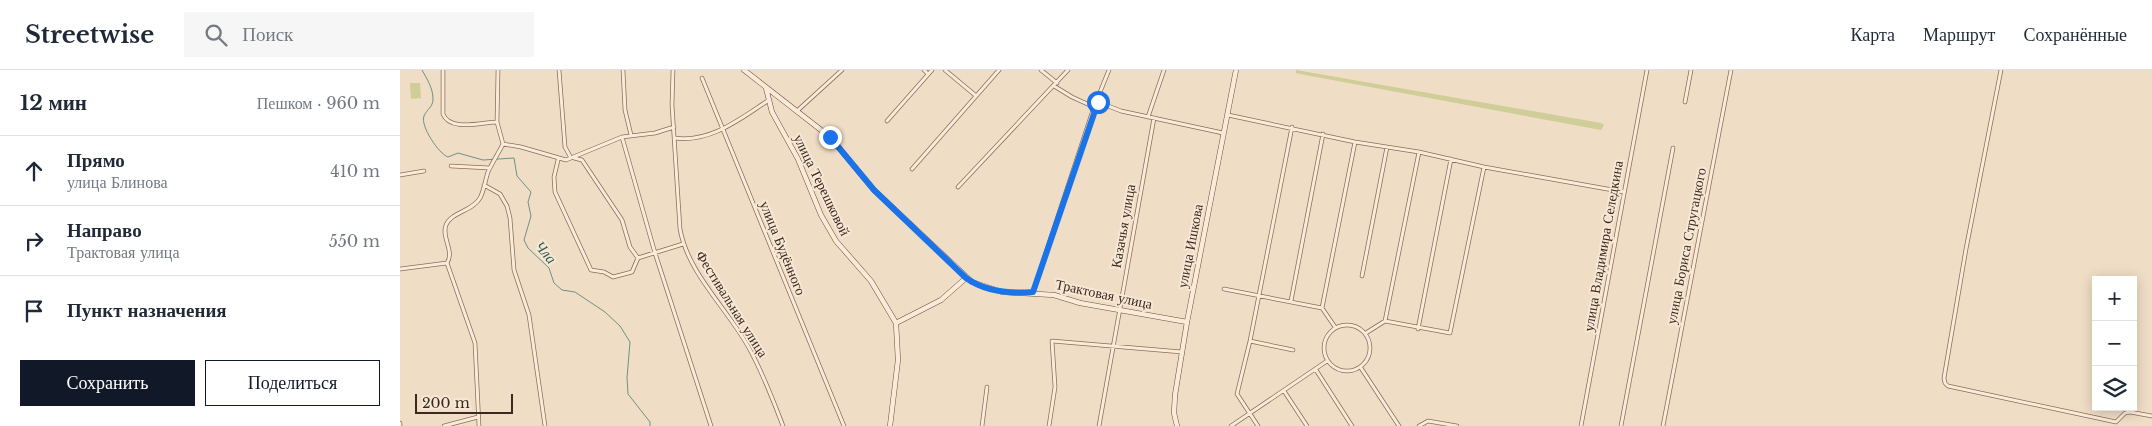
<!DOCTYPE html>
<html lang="ru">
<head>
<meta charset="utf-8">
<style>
  :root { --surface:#fff; --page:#f6f6f7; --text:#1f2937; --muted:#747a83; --line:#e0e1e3; --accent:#111827 }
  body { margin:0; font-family:"Libre Baskerville",serif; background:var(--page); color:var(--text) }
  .controls { position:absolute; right:15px; bottom:15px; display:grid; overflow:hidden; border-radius:0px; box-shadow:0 2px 12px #0003 }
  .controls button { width:45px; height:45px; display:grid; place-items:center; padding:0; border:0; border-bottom:1px solid var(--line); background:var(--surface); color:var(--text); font:25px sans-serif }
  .scale { position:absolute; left:15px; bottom:12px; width:98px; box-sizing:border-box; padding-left:5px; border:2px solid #3c281e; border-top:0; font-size:14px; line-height:18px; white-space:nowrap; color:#3c281e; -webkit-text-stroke:4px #f7e8d5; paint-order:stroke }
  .stop { position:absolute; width:15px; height:15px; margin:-11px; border:4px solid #1a73e8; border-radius:50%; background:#fff }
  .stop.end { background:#1a73e8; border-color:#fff; box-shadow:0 1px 5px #0008 }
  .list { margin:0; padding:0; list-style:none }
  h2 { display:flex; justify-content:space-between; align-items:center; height:65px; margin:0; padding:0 20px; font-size:21px }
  h2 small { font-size:16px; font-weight:400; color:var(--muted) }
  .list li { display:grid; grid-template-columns:32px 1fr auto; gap:15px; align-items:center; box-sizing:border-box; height:70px; padding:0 20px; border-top:1px solid var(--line) }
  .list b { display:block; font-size:19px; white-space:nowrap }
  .list p { margin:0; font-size:16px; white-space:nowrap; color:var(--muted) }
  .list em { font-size:16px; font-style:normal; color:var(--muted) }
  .actions { display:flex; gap:10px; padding:15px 20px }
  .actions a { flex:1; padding:11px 0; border:1px solid var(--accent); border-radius:0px; text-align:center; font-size:18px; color:var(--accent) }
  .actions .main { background:var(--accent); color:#fff }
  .icon { flex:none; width:28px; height:28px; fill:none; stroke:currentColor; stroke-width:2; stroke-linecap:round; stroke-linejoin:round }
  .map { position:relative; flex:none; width:1752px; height:356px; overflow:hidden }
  header { display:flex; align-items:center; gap:30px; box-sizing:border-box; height:70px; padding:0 25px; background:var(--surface); border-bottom:1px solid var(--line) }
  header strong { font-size:24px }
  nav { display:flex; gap:28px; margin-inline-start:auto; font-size:18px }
  .search { width:350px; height:45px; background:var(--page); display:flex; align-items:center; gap:12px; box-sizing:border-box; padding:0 18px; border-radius:0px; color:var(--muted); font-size:19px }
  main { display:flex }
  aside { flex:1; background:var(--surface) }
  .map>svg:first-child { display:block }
  .green { fill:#cfcd98 }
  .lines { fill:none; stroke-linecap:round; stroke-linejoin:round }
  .stream { stroke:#6d9283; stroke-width:1 }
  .street-casing { stroke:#8c6d5a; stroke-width:4.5 }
  .secondary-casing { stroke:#6e4e3d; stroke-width:5.5 }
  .street { stroke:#faebd9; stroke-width:3 }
  .secondary { stroke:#faebd9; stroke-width:4.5 }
  .route { stroke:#1a73e8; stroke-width:6 }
  .labels { text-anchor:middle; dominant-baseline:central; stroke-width:4; stroke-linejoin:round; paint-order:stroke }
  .street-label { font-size:14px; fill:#3c281e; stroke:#f7e8d5 }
  .water-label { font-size:15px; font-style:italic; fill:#2d5c52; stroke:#f7e8d5 }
</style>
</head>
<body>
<header>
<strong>Streetwise</strong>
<div class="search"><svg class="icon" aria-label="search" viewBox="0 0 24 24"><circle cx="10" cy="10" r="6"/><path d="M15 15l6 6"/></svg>Поиск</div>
<nav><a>Карта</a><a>Маршрут</a><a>Сохранённые</a></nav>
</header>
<main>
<aside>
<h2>12 мин<small>Пешком · 960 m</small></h2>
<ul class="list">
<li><svg class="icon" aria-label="ahead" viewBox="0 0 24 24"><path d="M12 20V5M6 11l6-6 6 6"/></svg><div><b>Прямо</b><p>улица Блинова</p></div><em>410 m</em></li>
<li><svg class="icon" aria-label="right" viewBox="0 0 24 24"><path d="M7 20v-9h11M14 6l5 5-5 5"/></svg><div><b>Направо</b><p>Трактовая улица</p></div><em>550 m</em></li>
<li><svg class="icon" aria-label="arrive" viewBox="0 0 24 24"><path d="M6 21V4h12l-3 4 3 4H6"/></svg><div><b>Пункт назначения</b></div></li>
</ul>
<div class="actions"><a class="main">Сохранить</a><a>Поделиться</a></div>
</aside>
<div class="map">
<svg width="1752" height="356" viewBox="0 0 1752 356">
  <rect width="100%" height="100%" fill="#f0ddc5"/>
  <path class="green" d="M896 0 1201 53 1204 55 1201 60 900 4 896 3Z
    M10 13H20L21 28 11 29Z"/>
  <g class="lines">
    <path class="stream" d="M22 0C27 9 33 18 33 29 33 37 27 39 24 46 20 56 39 84 48 87L58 83 83 90 114 88 117 106 131 122 128 132 131 146 124 170 128 178 149 198 154 213 162 220 175 222 205 242 220 256 230 272 227 308 228 324 250 352V356"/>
    <defs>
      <path id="street" d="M43 0V44C50 62 82 52 97 52
        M98 0 97 52 103 74
        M159 0 165 77 171 88
        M223 0 225 40 231 65
        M273 0 272 35 280 159C288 204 328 239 349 278 363 303 373 330 383 356
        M524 0 528 4
        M545 0 575 25
        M641 0 657 13
        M1601 0 1566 179 1544 308 1545 313 1548 316 1716 352 1725 343 1730 342 1752 346
        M302 8 444 356
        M654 16 672 27 694 37
        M698 32 721 41 823 63
        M1285 32 1291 0
        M397 41 442 0
        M828 45 955 72 1019 82 1084 97 1224 122
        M748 47 764 0
        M487 51 532 0
        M222 67 255 183 311 356
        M275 68C311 73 341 48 369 30
        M103 74 121 77 166 90 222 67 255 63 274 57
        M174 88 182 90 222 150 230 177 238 188
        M158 90 154 107 155 122 191 200 204 202 213 207 232 202 238 188 283 174
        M51 96 90 98
        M512 99 599 0
        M0 105 24 101
        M84 115 100 124 107 136 110 148 114 200 129 245 145 356
        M558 117 668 0
        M47 193 75 273 79 356
        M0 199 47 193C55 181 41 168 46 155 51 142 73 141 80 128 84 121 85 111 88 102 92 93 98 84 103 74
        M962 206 987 77
        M824 219 922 238 935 257
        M633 222 694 37 709 0
        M891 231 923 64
        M922 238 955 72
        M985 251 1019 82
        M924 278a23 23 0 1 1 46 0a23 23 0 1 1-46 0Z
        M1018 259 1051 89
        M966 263 985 251 1050 263 1084 97
        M850 271 893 280
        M961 298 999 356
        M916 300 952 356
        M884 321 907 356
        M0 353V356
        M44 356 78 347
        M582 356 587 317
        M649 356 655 317 652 271 782 282
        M699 356 754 48
        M831 356 927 291
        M858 356 837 324 850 271 892 57
        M1019 356 1028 351 1057 356
        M1181 356 1247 0
        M1221 356 1273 78
        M1263 356 1331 0"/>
      <path id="secondary" d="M344 0 430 67 474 120 572 212 602 222 654 225 680 233 787 252
        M366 18 372 42 398 89 421 145 436 171 471 211 496 253 498 290 490 356
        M496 253 541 230 566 208
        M777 356 774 343 775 325 787 252 836 0"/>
    </defs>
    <use href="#street" class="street-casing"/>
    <use href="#secondary" class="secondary-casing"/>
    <use href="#street" class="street"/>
    <use href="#secondary" class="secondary"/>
  </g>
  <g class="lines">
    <path class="route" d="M430 67 474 120 566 208C586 222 609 224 633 222L698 32"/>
  </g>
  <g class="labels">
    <g class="street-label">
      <text transform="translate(422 115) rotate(64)">улица Терешковой</text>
      <text transform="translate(723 156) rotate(-80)">Казачья улица</text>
      <text transform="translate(790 176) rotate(-79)">улица Ишкова</text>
      <text transform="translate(1203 176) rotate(-80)">улица Владимира Селедкина</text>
      <text transform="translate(1286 176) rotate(-79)">улица Бориса Стругацкого</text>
      <text transform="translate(383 178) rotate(68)">улица Будённого</text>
      <text transform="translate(704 224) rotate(12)">Трактовая улица</text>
      <text transform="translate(332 234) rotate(58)">Фестивальная улица</text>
    </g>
    <g class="water-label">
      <text transform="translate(146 182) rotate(50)">Чла</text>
    </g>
  </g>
</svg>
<div class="controls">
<button>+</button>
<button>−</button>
<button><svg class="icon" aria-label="layers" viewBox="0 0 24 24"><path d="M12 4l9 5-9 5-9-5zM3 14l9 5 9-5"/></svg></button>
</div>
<div class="scale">200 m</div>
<div class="stop" style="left:698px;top:32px"></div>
<div class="stop end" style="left:430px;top:67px"></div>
</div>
</main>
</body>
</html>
